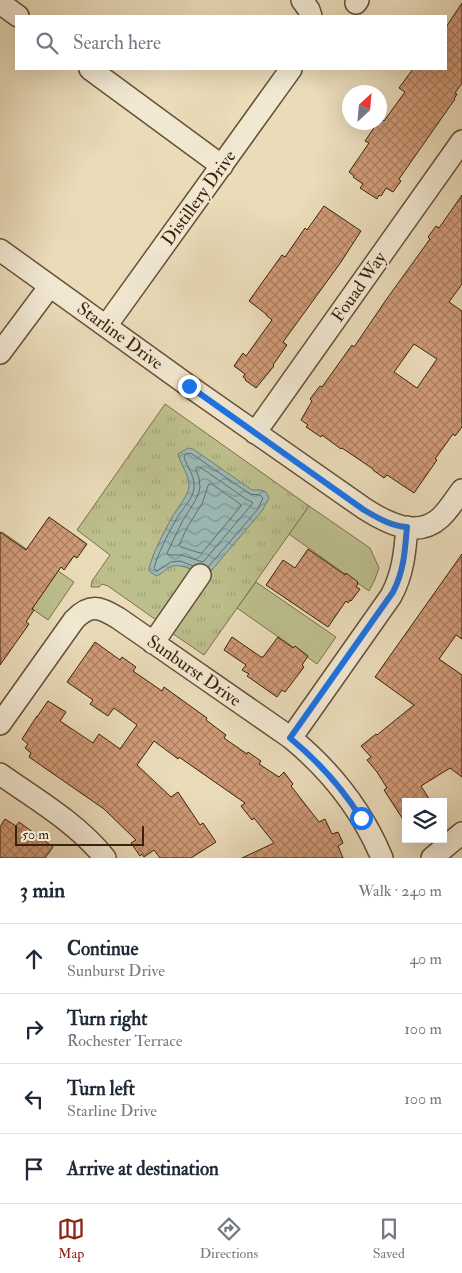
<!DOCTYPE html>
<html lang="en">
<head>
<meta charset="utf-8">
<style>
  :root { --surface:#fff; --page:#f2f2f3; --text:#1f2937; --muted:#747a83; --line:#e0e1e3; --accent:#8f2418 }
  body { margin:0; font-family:"IM FELL Double Pica",serif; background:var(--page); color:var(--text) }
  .controls { position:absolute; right:15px; bottom:15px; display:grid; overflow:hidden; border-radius:0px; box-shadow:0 5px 20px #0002 }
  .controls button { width:45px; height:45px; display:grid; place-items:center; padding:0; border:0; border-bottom:1px solid var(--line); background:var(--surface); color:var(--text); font:25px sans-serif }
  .compass { position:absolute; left:342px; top:85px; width:45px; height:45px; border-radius:50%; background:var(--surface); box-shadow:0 5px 20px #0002; rotate:26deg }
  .scale { position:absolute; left:15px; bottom:12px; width:129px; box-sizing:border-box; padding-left:5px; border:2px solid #3a220a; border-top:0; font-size:14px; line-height:18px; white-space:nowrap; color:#3a220a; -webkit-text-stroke:4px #f1e8d2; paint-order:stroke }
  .stop { position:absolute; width:15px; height:15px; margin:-11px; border:4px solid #1a73e8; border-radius:50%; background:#fff }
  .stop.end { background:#1a73e8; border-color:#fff; box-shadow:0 1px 5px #0008 }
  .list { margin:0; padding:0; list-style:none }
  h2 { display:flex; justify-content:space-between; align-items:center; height:65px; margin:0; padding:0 20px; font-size:21px }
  h2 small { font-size:16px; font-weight:400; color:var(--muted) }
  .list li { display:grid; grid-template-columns:32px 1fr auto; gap:15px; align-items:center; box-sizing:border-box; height:70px; padding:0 20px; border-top:1px solid var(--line) }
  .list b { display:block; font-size:19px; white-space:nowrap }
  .list p { margin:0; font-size:16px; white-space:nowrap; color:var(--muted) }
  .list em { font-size:16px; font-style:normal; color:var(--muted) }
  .icon { flex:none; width:28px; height:28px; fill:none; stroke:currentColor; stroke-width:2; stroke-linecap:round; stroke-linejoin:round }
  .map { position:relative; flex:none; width:462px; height:858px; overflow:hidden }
  .search { position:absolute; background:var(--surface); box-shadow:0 5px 20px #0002; left:15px; right:15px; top:15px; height:55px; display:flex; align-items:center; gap:12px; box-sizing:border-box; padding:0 18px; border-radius:0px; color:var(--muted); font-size:19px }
  .sheet { height:345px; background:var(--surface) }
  nav { display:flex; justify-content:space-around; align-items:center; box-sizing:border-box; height:70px; border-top:1px solid var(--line); background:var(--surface); font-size:14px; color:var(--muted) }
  nav a { display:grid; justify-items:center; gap:2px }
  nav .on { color:var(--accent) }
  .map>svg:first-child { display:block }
  .green { fill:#bcbe8b; stroke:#7b704a }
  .park { fill:url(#park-tufts); stroke:#7b704a }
  .water { fill:url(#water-waves); stroke:#747d72 }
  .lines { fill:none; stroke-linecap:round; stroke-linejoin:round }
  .shore { stroke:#6a6e60; stroke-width:1 }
  .building { fill:url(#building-cross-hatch); stroke:#3a220a; fill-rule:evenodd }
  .minor-casing { stroke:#665036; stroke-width:24 }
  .minor { stroke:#f1e8d2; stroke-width:21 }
  .route { stroke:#1a73e8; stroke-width:6 }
  .labels { text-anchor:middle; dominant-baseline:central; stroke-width:4; stroke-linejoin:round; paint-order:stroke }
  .street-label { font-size:18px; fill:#3a220a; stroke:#f1e8d2 }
</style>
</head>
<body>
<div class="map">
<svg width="462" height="858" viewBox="0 0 462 858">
  <defs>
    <pattern id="park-tufts" width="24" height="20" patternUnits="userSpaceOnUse" patternTransform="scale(1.25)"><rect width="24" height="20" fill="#bcbe8b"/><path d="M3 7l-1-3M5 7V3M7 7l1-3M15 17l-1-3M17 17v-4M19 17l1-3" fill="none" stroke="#a2a377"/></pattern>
    <pattern id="water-waves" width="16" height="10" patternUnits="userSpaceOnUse" patternTransform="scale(1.25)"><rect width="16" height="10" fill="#9ab9b7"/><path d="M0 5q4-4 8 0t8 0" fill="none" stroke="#7f9693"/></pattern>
    <pattern id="building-cross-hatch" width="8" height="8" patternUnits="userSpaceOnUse" patternTransform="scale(1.25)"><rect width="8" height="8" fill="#d09a77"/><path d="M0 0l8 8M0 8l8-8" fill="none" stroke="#aa7d60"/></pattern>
  </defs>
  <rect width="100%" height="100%" fill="#eadbb9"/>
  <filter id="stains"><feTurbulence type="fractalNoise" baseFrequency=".004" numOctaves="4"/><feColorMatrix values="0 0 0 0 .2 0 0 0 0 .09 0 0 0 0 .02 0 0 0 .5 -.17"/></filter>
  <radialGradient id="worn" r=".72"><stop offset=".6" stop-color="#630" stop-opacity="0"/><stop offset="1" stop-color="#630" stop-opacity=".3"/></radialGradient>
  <path class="green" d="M309 506 370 548 379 568 375 579 369 591 289 534Z
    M2 532 74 582 48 620 0 586V535Z
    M256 582 336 637 317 664 237 608Z"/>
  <path class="park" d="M165 404 309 506 204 655 169 631V629L108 586 102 584 99 587H91L92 581 110 555 77 530Z"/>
  <path class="water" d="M188 448 193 449 252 490H261L266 492 269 498 262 511 205 578C197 572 181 562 170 567 165 570 162 574 156 576L149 571C149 559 169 522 176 511 180 504 188 495 189 487 190 476 180 464 178 454Z"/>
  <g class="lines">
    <path class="shore" d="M197 467H200L246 499 252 502 253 503 203 562 181 555H169L167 553 182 522 195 501 199 492 200 487 199 478 196 470Z
      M209 484H212L240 504 241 506 202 553H200L181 547 179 545 188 526 202 504Z
      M193 566 180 561 171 562 157 571 155 570 154 568C158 553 169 532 177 518 182 509 194 498 194 487 195 476 187 467 184 457L185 455 188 453 192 454 250 494 260 495 263 498 258 509 208 567"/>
  </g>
  <path class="building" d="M462 3V83L455 93 457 94 454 99H455L399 179 401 181 393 192 386 188 381 196 379 195 377 199 360 188 363 184 353 177 354 176 349 172 369 143 365 141 378 122H380L381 119 384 121 405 92 399 88 413 69H446V27Z
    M462 195V284L449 302 462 311V427L455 436 453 434 435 459 437 460 414 493 387 475 384 478 373 470V469L342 448 341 449 322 435 321 437 306 427 308 425 301 420 312 401 310 399 320 386 322 387 352 345 354 347 386 300 430 239 428 237 436 226 439 228ZM414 344 437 359 417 388 394 372Z
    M324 206 361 231 341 262 283 342 287 345 273 365 274 366 256 388 245 380 246 379 243 377 245 374 234 366 243 353 246 356 272 320 266 315V314L249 301 282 255 285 257 305 228 307 230Z
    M49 517 87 544 77 558 74 556 64 570 61 567 32 609 34 610 26 622 29 624 0 665V532L26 550Z
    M308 549 345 575 346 573 358 582 357 583 358 584 356 587 360 589 351 601 350 600 348 603 346 601 328 627 266 585 283 560 295 568Z
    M462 554V639L456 635 439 659 462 675V777L450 768 421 786 431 802H406V824L384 790 387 788 377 772 367 760 371 757 361 746 376 734 377 735 414 705 375 677Z
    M232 637 261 657H263L278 637 293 648 295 646 308 656 302 665 304 667 285 692 282 690 277 697 247 676 249 674 242 670 246 665 224 650Z
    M95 642 120 660 122 657 136 667 133 671 162 691 164 687 207 718 206 720 226 735 224 738 247 754 248 752 261 761 259 764 279 777 284 772 293 784 291 786 319 822 325 819 332 834 338 832 343 843 338 846 343 858H242L274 843 254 818 252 820 241 806 245 803 179 757 178 759 154 741 137 765 171 797 178 792 200 825 203 823 216 842 191 858H160L154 850 144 857 142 854 140 856 131 843 136 840 104 809 29 757 31 753 25 748 28 744 22 739 37 716V717L48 701 66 712 60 721 93 743 99 734 120 749 137 725 114 708 108 716 90 704 93 700 67 682Z
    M5 819 16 826 19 822 53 847 45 858H0V827Z"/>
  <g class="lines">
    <defs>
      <path id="minor" d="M302 0 309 10 311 16
        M0 3 18 16
        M356 3 358 0
        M90 69 222 166
        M0 250 189 386 365 509C387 523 417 539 440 518 449 510 455 499 462 490
        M106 326 291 69
        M0 353 50 286
        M255 433 462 141
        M153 643 200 575
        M0 724 74 620C90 603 100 607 118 618L291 738C331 771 362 810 382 858
        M291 738 391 596C403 574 405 552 407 527
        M0 774C37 800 77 823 105 858
        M432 858 462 833"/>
    </defs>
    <use href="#minor" class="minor-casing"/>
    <use href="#minor" class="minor"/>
  </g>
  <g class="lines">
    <path class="route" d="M189 386 364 510C378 518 391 526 407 527 405 550 404 571 393 592L290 738C319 762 341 786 361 818"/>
  </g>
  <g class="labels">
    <g class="street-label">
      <text transform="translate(199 198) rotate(-54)">Distillery Drive</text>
      <text transform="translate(359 287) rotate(-55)">Fouad Way</text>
      <text transform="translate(120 336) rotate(36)">Starline Drive</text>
      <text transform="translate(194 671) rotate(35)">Sunburst Drive</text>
    </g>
  </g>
  <rect width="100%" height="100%" filter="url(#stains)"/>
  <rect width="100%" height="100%" fill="url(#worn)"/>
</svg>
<div class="controls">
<button><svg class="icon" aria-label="layers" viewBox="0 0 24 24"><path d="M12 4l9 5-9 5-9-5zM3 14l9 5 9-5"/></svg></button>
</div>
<svg class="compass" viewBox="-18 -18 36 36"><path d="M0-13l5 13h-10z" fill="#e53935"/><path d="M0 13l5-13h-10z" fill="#747a83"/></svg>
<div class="scale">50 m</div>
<div class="stop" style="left:361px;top:818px"></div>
<div class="stop end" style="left:189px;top:386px"></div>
<div class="search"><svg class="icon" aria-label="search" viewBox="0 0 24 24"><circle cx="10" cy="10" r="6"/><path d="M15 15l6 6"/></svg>Search here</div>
</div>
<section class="sheet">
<h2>3 min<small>Walk · 240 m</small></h2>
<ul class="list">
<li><svg class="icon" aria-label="ahead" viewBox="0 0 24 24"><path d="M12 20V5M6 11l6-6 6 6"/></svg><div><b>Continue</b><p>Sunburst Drive</p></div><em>40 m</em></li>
<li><svg class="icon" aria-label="right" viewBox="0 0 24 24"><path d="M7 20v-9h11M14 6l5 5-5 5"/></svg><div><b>Turn right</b><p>Rochester Terrace</p></div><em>100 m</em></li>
<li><svg class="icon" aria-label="left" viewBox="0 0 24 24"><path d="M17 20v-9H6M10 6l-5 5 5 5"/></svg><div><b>Turn left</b><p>Starline Drive</p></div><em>100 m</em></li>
<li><svg class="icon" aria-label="arrive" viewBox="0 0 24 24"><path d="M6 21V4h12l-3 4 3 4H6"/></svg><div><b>Arrive at destination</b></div></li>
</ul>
</section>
<nav>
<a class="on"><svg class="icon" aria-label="map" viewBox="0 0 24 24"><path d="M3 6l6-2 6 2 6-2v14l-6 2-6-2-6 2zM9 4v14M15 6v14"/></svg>Map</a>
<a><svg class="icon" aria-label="directions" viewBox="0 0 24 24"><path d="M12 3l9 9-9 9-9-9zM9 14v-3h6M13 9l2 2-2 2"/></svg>Directions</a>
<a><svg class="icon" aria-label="saved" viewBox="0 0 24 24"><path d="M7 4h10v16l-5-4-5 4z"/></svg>Saved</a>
</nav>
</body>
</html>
